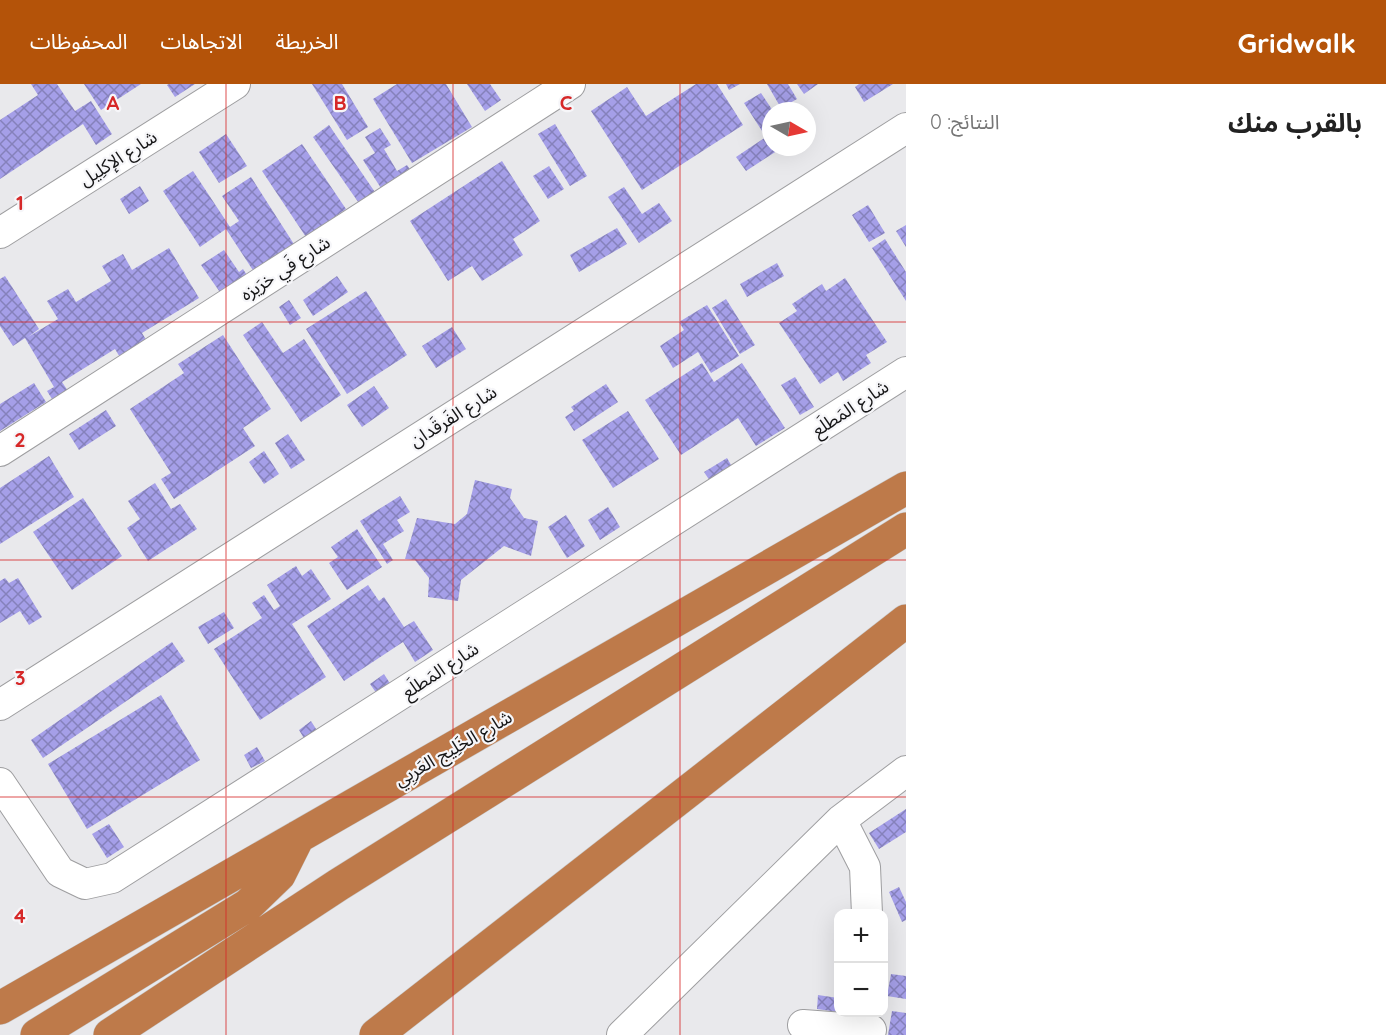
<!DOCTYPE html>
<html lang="ar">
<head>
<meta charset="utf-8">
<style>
  :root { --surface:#fff; --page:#f6f6f6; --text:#222; --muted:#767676; --line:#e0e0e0; --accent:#b45309 }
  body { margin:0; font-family:Quicksand,"Noto Sans Arabic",sans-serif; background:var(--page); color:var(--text); direction:rtl }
  .controls { position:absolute; right:18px; bottom:18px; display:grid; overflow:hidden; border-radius:12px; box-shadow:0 6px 24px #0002 }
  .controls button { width:54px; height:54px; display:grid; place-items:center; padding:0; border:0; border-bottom:2px solid var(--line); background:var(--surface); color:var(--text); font:30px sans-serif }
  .compass { position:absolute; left:762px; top:18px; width:54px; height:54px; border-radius:50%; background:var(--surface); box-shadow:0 6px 24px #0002; rotate:99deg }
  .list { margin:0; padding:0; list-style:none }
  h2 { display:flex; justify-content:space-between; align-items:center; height:78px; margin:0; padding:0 24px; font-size:26px }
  h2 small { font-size:20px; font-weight:400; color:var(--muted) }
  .map { position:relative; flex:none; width:906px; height:951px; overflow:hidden; direction:ltr }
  header { display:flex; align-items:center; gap:36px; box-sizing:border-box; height:84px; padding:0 30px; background:var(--accent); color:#fff }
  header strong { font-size:28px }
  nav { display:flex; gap:33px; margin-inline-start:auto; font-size:21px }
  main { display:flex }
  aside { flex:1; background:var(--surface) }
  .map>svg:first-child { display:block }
  .building { fill:url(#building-cross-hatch) }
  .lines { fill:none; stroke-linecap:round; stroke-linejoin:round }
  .minor-casing { stroke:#9e9ea0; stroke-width:32 }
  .highway-casing { stroke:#c7c7c7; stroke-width:34 }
  .minor { stroke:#fff; stroke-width:30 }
  .highway { stroke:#be7a4a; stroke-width:33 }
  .grid { fill:none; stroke:#d62828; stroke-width:1.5; stroke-opacity:0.55 }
  .labels { text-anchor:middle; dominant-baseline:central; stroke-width:4.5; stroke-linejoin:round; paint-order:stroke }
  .street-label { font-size:18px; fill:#161617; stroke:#f6f6f9 }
  .grid-label { font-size:20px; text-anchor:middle; font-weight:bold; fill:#d62828; stroke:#f6f6f9; stroke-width:4.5; stroke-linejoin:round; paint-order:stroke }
</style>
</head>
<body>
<header>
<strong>Gridwalk</strong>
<nav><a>الخريطة</a><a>الاتجاهات</a><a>المحفوظات</a></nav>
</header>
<main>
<aside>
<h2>بالقرب منك<small>النتائج: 0</small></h2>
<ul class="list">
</ul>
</aside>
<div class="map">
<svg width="906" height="951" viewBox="0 0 906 951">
  <defs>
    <pattern id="building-cross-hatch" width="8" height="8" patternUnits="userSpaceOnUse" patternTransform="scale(1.5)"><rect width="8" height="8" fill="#a59fe8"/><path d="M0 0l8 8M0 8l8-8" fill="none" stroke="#8581bb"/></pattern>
  </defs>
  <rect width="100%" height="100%" fill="#e9e9ec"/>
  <path class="building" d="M31 0H57L75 27 91 17 112 50 96 61 83 40 0 95V36L38 11Z
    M84 0H141L101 26Z
    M169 0H195L175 13 167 1Z
    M312 0H342L368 43 347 56Z
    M397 0H446L472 43 412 79 373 15Z
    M467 0H490L501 16 485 27Z
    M696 0H717L743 41 642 106 591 27 627 3 646 32Z
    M726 0H740L729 6Z
    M767 0H788L797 15 781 24Z
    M797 0H818L804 10Z
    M859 0H893L864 18 855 3Z
    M761 9 773 27 771 63H783L746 87 736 73 766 53 744 19Z
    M555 40 587 92 570 102 538 50Z
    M329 41 379 114 363 125 313 53Z
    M380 44 391 61 384 65 397 87 407 81 415 93 386 112 363 76 375 69 365 53Z
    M226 50 247 82 219 99 199 68Z
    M302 60 346 125 306 153 262 87Z
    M502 77 540 137 513 155 523 171 482 197 472 182 448 197 410 137Z
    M549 82 564 105 548 115 533 92Z
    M193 87 230 143 239 137 222 112 251 93 299 168 258 194 226 145 200 163 163 107Z
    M140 102 149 117 129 130 120 115Z
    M624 103 642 130 659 119 672 137 639 159 608 113Z
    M868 121 885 149 869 158 852 131Z
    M906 141V163L896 147Z
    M617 144 627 160 579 188 570 171Z
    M885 155 906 188V217L872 164Z
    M169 164 199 214 142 249 151 264 124 280 115 265 62 298 72 313 57 323 47 307 54 303 25 254 13 262 0 242V195L5 192 39 245 28 253 58 235 47 217 68 205 76 218 111 197 102 182 123 170 132 186Z
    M224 166 239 188 243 185 250 196 224 214 201 181Z
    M777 179 784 192 747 213 740 200Z
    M337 192 348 208 313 232 303 216Z
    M845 194 887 258 866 271 871 279 843 297 838 288 820 300 779 239 797 227 792 220 822 200 826 207Z
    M366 207 407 271 347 310 306 245Z
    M726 215 755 261 740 270 712 224Z
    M289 216 301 234 290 241 279 223Z
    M707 221 739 272 711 289 698 268 673 284 660 262 684 246 679 238Z
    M262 238 283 269 304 255 341 311 301 338 243 251Z
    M452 243 466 265 436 284 422 262Z
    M223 251 271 325 243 344 255 362 174 415 161 395 171 389 130 325 184 289 178 280Z
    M702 279 714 298 742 279 785 344 756 362 738 334 681 371 645 316Z
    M795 293 814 323 800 331 781 301Z
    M34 299 46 318 0 347V320Z
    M606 300 618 318 574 347 565 333 574 327 571 323Z
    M374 302 389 324 362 343 347 321Z
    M106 326 116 342 79 366 69 350Z
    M628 327 659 375 613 404 582 356Z
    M288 350 305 376 291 385 275 359Z
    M264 367 279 390 264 400 249 378Z
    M49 372 74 413 0 460V404Z
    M727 374 734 386 712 400 704 388Z
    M475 396 512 405 510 414 524 434 538 437 531 472 504 462 461 496 458 517 428 513 429 494 415 476 405 475 417 434 455 440 467 430Z
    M155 399 171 425 180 420 197 445 148 477 127 444 140 435 128 417Z
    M400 412 410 428 397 436 404 447 383 460 393 476 387 480 360 437Z
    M83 414 122 472 72 506 33 448Z
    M608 423 620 443 600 456 588 436Z
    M566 431 585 462 567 474 548 443Z
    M357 445 382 483 347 506 329 479 338 473 331 463Z
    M296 482 302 492 311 485 331 515 292 540 326 593 260 636 214 565 262 534 252 519 264 511 274 526 280 522 267 501Z
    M5 494 9 499 18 494 42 533 29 541 20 527 0 539V497Z
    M368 501 379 517 384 513 404 543 414 537 433 566 415 578 403 558 344 597 307 542Z
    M224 528 234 544 208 560 198 543Z
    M172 558 185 577 43 674 31 656Z
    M384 590 391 601 377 610 370 600Z
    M161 611 200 676 87 745 48 680Z
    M311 637 318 648 305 656 299 646Z
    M257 663 265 677 251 684 244 671Z
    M906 725V748L879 765 869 749Z
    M109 740 124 763 107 774 92 750Z
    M899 803 906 818V836L902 838 889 808Z
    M891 890 906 892V915L887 912Z
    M818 911 838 914V928L817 925Z
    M892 927 906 929V951H888Z"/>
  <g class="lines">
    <defs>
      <path id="minor" d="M0 149 235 0
        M0 367 570 0
        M0 621 906 44
        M0 699 60 788 85 800 112 794 906 288
        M841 736 865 783 867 830
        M803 941 871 946
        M622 951 841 736 906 687"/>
      <path id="highway" d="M0 924 906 404
        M37 951 248 821 279 791 298 753
        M110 951 338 801 906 445
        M376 951 906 537"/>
    </defs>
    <use href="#minor" class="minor-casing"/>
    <use href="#highway" class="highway-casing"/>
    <use href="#minor" class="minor"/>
    <use href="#highway" class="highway"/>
  </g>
  <path class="grid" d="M226 0V951M453 0V951M680 0V951M0 238H906M0 476H906M0 713H906"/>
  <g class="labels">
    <g class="street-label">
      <text transform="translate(118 74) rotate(-32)">شارع الإكلِيل</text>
      <text transform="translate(285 184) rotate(-33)">شارع فَي خرَيزه</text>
      <text transform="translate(850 324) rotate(-33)">شارع المَطلَع</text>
      <text transform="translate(453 332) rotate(-32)">شارع الفَرقَدان</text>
      <text transform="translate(440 586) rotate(-33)">شارع المَطلَع</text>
      <text transform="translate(453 664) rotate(-30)">شارع الخَلِيج العَربِي</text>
    </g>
  </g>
  <g class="grid-label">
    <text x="113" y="26">A</text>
    <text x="340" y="26">B</text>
    <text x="566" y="26">C</text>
    <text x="20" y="126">1</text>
    <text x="20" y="363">2</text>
    <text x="20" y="601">3</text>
    <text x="20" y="839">4</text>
  </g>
</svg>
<div class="controls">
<button>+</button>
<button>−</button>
</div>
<svg class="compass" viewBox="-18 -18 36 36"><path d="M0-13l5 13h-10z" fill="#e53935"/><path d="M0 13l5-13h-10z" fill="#767676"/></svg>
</div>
</main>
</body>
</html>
